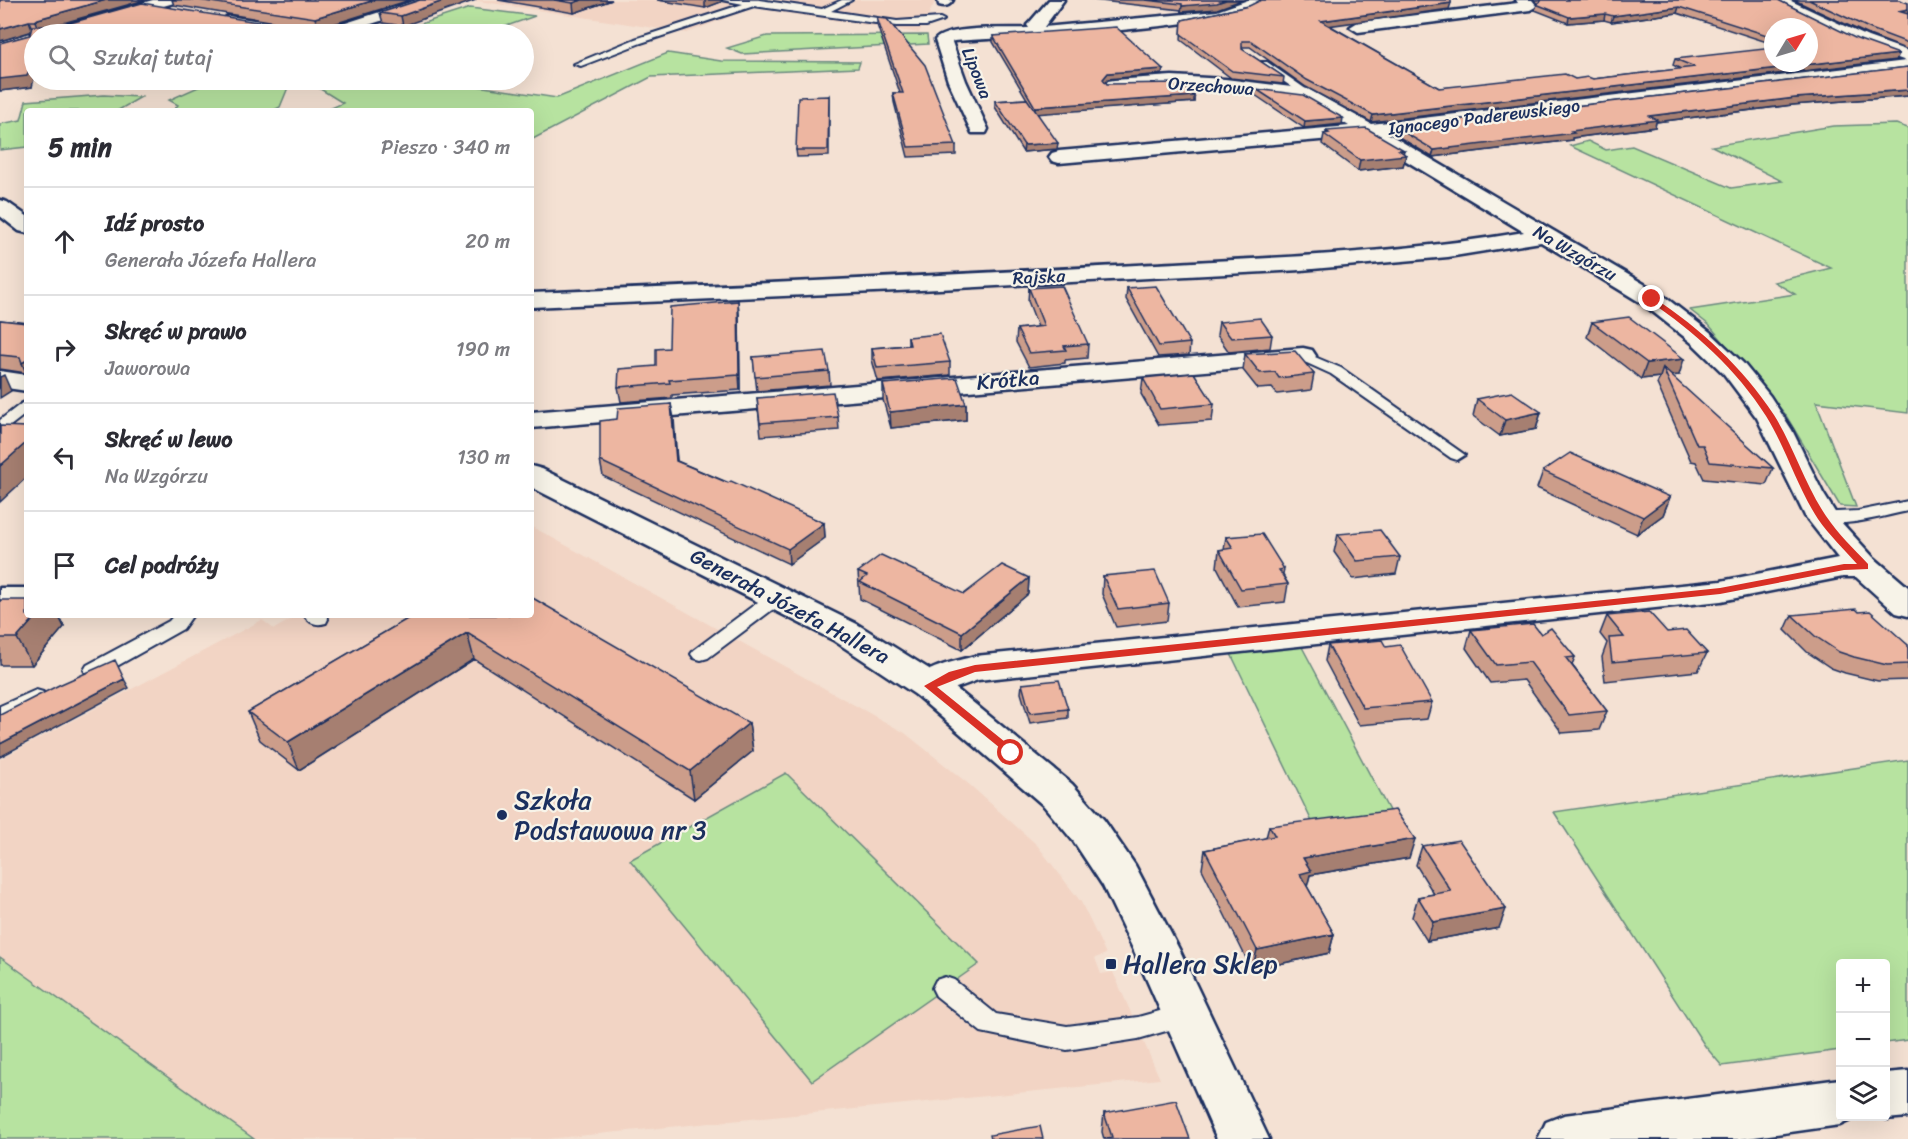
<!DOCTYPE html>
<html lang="pl">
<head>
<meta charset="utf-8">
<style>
  :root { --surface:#fff; --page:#f2f2f3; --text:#2b2b33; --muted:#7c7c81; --line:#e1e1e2 }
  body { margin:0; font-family:Sriracha,sans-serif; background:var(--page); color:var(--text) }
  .controls { position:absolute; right:18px; bottom:18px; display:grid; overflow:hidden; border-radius:6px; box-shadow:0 6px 24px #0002 }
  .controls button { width:54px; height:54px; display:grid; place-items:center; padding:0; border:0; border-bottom:2px solid var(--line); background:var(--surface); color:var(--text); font:30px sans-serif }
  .compass { position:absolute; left:1764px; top:18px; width:54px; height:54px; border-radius:50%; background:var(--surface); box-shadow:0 6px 24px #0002; rotate:52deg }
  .stop { position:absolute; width:18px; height:18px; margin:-14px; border:4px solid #d93025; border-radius:50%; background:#fff }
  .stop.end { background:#d93025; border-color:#fff; box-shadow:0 2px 6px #0008 }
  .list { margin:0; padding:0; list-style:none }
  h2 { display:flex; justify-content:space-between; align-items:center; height:78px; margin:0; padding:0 24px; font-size:26px }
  h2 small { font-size:20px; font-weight:400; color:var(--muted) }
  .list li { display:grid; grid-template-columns:39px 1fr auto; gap:18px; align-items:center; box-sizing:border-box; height:108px; padding:0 24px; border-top:2px solid var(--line) }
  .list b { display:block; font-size:22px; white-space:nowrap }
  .list p { margin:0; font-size:20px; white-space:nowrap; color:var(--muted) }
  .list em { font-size:20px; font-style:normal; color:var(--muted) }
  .icon { flex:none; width:33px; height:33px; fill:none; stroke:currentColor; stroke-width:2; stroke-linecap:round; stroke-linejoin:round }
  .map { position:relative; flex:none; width:1908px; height:1139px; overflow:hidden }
  .search { position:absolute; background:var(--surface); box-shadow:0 6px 24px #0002; left:24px; top:24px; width:510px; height:66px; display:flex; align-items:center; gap:15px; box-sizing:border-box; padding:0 21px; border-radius:33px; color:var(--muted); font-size:22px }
  .panel { position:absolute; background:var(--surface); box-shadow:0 6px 24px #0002; left:24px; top:108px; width:510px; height:510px; border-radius:6px }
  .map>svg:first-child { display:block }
  .built { fill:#f2d4c4 }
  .green { fill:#b7e3a0; stroke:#69897f; stroke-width:1.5 }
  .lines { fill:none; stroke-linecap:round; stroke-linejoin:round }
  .lane-casing { stroke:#1b2f5e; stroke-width:4 }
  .street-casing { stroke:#1b2f5e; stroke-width:5 }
  .secondary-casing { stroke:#1b2f5e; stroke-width:5 }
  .lane { fill:#f7f3e8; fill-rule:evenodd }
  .street { fill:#f7f3e8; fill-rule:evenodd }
  .secondary { fill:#f7f3e8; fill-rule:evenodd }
  .wall { fill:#cc9d8a; stroke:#1b2f5e; stroke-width:1.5 }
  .shaded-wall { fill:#a67f71; stroke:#1b2f5e; stroke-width:1.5 }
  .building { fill:#edb6a1; stroke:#1b2f5e; stroke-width:1.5 }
  .route { fill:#d93025 }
  .poi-dot { fill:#1b2f5e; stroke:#f7f3e8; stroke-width:2 }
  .labels { text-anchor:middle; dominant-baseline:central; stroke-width:4.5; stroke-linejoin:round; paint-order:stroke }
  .far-street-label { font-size:18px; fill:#1b2f5e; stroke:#f7f3e8 }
  .street-label { font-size:21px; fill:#1b2f5e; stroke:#f7f3e8 }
  .near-poi-label { font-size:26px; fill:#1b2f5e; stroke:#f7f3e8; text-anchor:start }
</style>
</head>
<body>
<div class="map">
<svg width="1908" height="1139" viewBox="0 0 1908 1139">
  <rect width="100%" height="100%" fill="#f4e1d3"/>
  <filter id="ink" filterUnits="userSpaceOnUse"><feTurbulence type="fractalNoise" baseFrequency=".0167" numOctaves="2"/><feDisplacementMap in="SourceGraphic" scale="12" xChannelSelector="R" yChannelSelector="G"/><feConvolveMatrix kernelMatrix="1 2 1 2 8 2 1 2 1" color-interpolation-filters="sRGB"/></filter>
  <g filter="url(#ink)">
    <path class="built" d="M472 0H936L919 33 752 8 687 33Z
      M531 526 905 733 971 786 1037 845 1081 902 1106 954 1095 958 1101 974 1113 972 1160 1079 547 1139H254L0 957V759L262 620 274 629 299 615H531Z"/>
    <path class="green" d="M470 8 535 16 484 34H340L366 25 402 30Z
      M927 35 928 44 742 54 727 48 767 36Z
      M668 53 721 61 860 62 858 68 651 77 531 140V111H325L343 103 306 80 289 85 280 107 272 111H173L178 105 169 100 214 80H437L557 98Z
      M104 95 141 97 117 111H27V147L0 150V124L21 120 26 101Z
      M1896 124 1908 128V413L1816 402 1856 507 1840 506 1785 414 1709 325 1690 310 1795 294 1774 282 1831 268 1570 146 1588 141 1606 150 1632 146 1731 188 1782 181 1712 146 1833 126Z
      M1302 647 1394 820 1318 834 1231 654Z
      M1908 760V1040L1886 1043V964H1840V1050L1722 1066 1705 1046 1554 812Z
      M786 773 979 964 812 1081 630 860Z
      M0 957 254 1139H0Z"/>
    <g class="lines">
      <defs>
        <path id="lane" d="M722 0H759L822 9 842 0H852L831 11 897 21 940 18 944 20 926 26H897L754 6 641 43 581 66 574 64 635 39 743 4Z
          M1261 62H1267L1313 94 1305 96 1261 66Z
          M1303 352 1341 368 1465 455 1457 460 1451 458 1331 374 1298 359 1296 356 1298 353Z
          M27 401V413L5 430 0 432V420L22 403Z
          M1908 501V511C1879 517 1845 528 1816 521L1813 517 1816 513 1858 511Z
          M777 591 784 593 786 597 784 601 708 658 701 660 694 658 691 654 694 650 770 593Z
          M174 615H193L183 629 101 675 94 677 87 675 84 670 87 665 169 621Z
          M304 615H326L328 619 326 623C316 626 309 623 304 615Z
          M36 690 43 692 46 697 43 702 0 722V706Z
          M945 977 954 980 996 1014 1067 1026 1138 1017 1185 1004 1194 1007 1198 1015 1194 1023 1138 1039 1067 1050 981 1032 936 996 932 988 936 980Z"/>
        <path id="street" d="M417 0H439L437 3 340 34H318L321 31Z
          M938 0H953C949 6 946 7 939 5Z
          M1049 0H1064L1044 27 1217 11 1248 0H1266C1242 29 1003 38 954 41L952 42 966 81 988 129 986 133H972L948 81 935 40C947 25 1009 29 1029 28L1027 25 1030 22Z
          M1516 0H1532L1537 6 1530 10 1358 32 1350 27 1358 22 1518 3Z
          M1770 0H1789L1868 37 1908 51V71L1387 133 1661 294 1710 332 1743 363 1770 396 1792 430 1823 493 1841 522 1873 557 1908 587V616L1896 613 1856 577H1843L1721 601 978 680 929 698 916 695 911 686C922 667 954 662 975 656L1721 581 1838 558 1805 516 1757 418 1724 374 1692 343 1643 304 1541 242 1448 257 1301 270 920 290 531 307V293C733 285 934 276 1136 265 1265 258 1396 254 1524 232L1365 136 1059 163 1052 161 1049 157 1052 153 1059 151 1349 126 1303 99 1225 89 1172 86 1108 89 1105 85 1108 81 1114 80 1172 76 1225 79 1308 89 1371 124 1906 61 1856 43Z
          M228 16 310 29 318 34H284L223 24 220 21Z
          M1303 348 1312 350 1316 356 1312 362 531 428V412Z
          M0 371 27 375V391L0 387Z
          M0 588H27V608L0 610Z
          M1908 1071V1117L1886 1119 1879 1116H1886V1073Z
          M1840 1079V1116H1859L1840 1125 1740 1139H1538L1546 1122 1564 1115Z"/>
        <path id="secondary" d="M153 0H176L174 3 63 34H40L43 31Z
          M0 200 7 202 27 216V233L19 231 0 216Z
          M531 466 542 469 857 624 942 677 1072 784 1104 820 1135 865 1180 951 1269 1139H1217L1134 951 1103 886 1074 842 1044 806 916 695 833 640 531 487Z"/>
      </defs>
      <use href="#lane" class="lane-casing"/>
      <use href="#street" class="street-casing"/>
      <use href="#secondary" class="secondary-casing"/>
      <use href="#lane" class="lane"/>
      <use href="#street" class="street"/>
      <use href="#secondary" class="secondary"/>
    </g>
    <path class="wall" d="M0 0H145L53 26 269 24 272 34H34L32 87 0 91V43L30 35 31 32 0 41Z
      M172 0H410L318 29 174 5Z
      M420 0 403 26 383 23 380 13Z
      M498 0H612L574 13Z
      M657 0H722L721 2 705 8Z
      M1092 0H1242L1217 9 1181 12V10Z
      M1534 0H1778L1896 60 1371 122 1306 87 1250 47H1242V49L1284 77 1283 84 1231 78 1181 40 1182 20 1249 6 1449 9 1329 25 1439 88 1575 79H1593L1681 69 1673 65 1675 59 1809 63V27H1773V44L1677 13 1611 22 1604 20 1568 23 1535 10 1537 4Z
      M1794 0H1899L1908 3V50L1869 35Z
      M877 18 956 145V155L908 157 894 102 893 93H900L877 25Z
      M993 36 1163 69 1162 74 1108 79 1105 82 1107 84 1194 96V102L1037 113 1057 149 1023 152 995 107V101L1027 99 993 42Z
      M1908 67V96L1792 105 1656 122 1655 127 1572 138V140L1432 157 1394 134 1395 127Z
      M1256 89 1342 124 1304 128 1255 95Z
      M829 96V156L797 157 796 150Z
      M1326 131 1406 155 1403 166 1358 171 1322 144 1324 134H1326Z
      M1029 288 1088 344 1087 358 1065 360V363L1029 367 1016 342 1017 329 1038 327 1028 301Z
      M1127 288 1190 343 1189 355 1158 357 1126 299Z
      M738 301 739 315 740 390 672 395V398L621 402 618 387 656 366 669 348Z
      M0 320 27 323V375L26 373 0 369Z
      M1219 322 1272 335 1270 348 1229 352 1217 335Z
      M1592 322 1679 375 1671 376 1773 468 1766 485 1704 479 1696 462 1691 461 1657 384 1660 377 1641 379 1587 337Z
      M908 337 950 362V375L878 381 872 360V348L908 345Z
      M1245 354 1314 374 1311 390 1277 394 1272 388 1258 389 1243 370Z
      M753 357 829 371 830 385 757 391Z
      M1143 378 1214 404 1212 421 1159 425 1141 394Z
      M883 384 966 404V420L891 428 883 400Z
      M757 398 838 417 839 430 761 436Z
      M1477 399 1541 412 1536 429 1500 436 1473 416Z
      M671 404 677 461 824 523 825 538 789 564 603 476 600 461 617 419Z
      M1543 471 1670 497 1663 515 1637 534 1537 488Z
      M1338 534 1400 557 1396 574 1353 579 1334 552Z
      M1226 537 1284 569 1283 575 1288 584 1285 602 1238 607 1217 567 1219 550 1224 549Z
      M858 572 964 594 1029 578 1028 594 962 650 860 599Z
      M1103 576 1169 603 1167 621 1116 627 1102 594Z
      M0 600 27 615H58L64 627 32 665H0Z
      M1859 612 1908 645V680L1878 681 1845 673 1831 668 1807 652 1785 630 1792 615Z
      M411 615H531L749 723 753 751 694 799 474 659 299 770 260 740 248 712 411 617Z
      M1607 616 1667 632 1707 653 1698 671 1605 681 1602 657 1607 643 1600 634Z
      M1471 630 1541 634 1575 657 1572 665 1607 711 1599 730 1562 733 1524 680 1490 683 1466 648Z
      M1328 645 1386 647 1432 702 1427 719 1359 725 1325 661Z
      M1022 684 1068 709V718L1030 723 1021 693Z
      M1269 826 1409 858 1310 875 1307 886 1334 934 1329 953 1252 970 1202 869 1205 850 1266 838Z
      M1422 846 1499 928 1427 941 1412 917 1418 897 1434 894 1416 865Z
      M1104 1113 1190 1139H1104L1102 1132Z"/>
    <path class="shaded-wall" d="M106 0H145L42 29 39 32 35 21 38 19Z
      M375 0H410L318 29 315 18Z
      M446 0H476L403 26 401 16Z
      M582 0H612L574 13 573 3Z
      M705 0H722L721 2 705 8Z
      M1226 0H1242L1217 9 1181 12 1182 6Z
      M1451 3 1449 9 1320 27 1321 21Z
      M1679 7 1677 13 1611 22 1613 16Z
      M1908 9V15L1898 11Z
      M1605 14 1604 20 1568 23 1569 17Z
      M29 21 33 31 0 41V29Z
      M269 24 272 34H237Z
      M1899 54 1896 60 1371 122 1373 115Z
      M34 55V79L32 87 0 91V79Z
      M1163 69 1162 74 1108 79 1103 85V79L1108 73Z
      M1908 90V96L1792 105 1656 122 1655 127 1572 138V140L1432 157 1434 150 1571 131 1649 116 1795 98Z
      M1194 96V102L1035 114V107Z
      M1343 118 1342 124 1304 128 1305 121Z
      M1058 143 1057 149 1023 152 1024 145Z
      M1399 150H1404L1403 155H1406L1403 166 1358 171 1360 160Z
      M738 301 739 315 740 390 739 375Z
      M1684 359 1679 375 1666 376 1663 368 1660 377 1641 379 1647 363Z
      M27 360V375L22 363Z
      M4 375 11 391 0 398V377Z
      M671 404 674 418 678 476 676 461Z
      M966 404V420L891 428 890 412Z
      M1541 412 1536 429 1500 436 1505 420Z
      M27 442V477L0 502V466Z
      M1670 497 1663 515 1637 534 1643 517Z
      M824 523 825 538 789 564 788 549Z
      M1029 578 1028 594 962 650V633Z
      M37 615H58L64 627 32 665 17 638Z
      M467 633 474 659 299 770 288 742Z
      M124 679 129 688 0 757V744Z
      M749 723 753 751 694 799 690 771Z
      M1415 839 1409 858 1310 875 1306 891 1295 893 1303 858Z
      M1506 909 1499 928 1427 941 1433 922Z
      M1334 934 1329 953 1252 970 1257 950Z"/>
    <path class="building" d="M0 0H106L38 19 35 21H29L0 29Z
      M198 0H375L315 18Z
      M420 0H446L401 16 380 13Z
      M554 0H582L573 3Z
      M1145 0H1226L1217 3 1182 6V4Z
      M1261 0H1451V3L1321 21 1439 88 1565 74 1575 79 1588 77 1593 79 1695 67 1675 59 1773 48V63H1809V27H1773V37L1679 7 1613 16 1605 14 1569 17 1536 4 1541 1 1540 0H1778L1857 39 1899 54 1373 115 1307 80 1251 41H1242V49L1284 77 1232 71 1181 34 1182 20 1249 6Z
      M1809 0H1899L1908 3V9L1898 11 1908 14V43L1871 29Z
      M142 3 269 24 237 34H34V55L27 76 0 79V43L30 35 32 26H60Z
      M877 18 887 19 925 65 956 145 908 147 893 93H903Z
      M1116 27 1163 69 1108 73 1103 79 1107 84 1179 83 1194 96 1035 107 993 36Z
      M1908 67V90L1795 98 1649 116 1657 120 1571 131 1574 133 1434 150 1395 127Z
      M1256 89 1303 95 1343 118 1305 121Z
      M829 96 828 150H796L798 97Z
      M1027 99 1058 143 1024 145 995 101Z
      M1366 128 1404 150H1399L1406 155 1360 160 1324 134 1329 133 1326 131Z
      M1062 286 1088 344 1064 346 1066 350 1029 353 1017 329 1044 326 1029 288Z
      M1156 286 1190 343 1159 346 1127 288Z
      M738 301 739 375 669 380 670 383 618 387 619 369 656 366V349L669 348 670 307Z
      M1629 317 1684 359 1647 363 1592 322Z
      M1260 318 1272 335 1231 338 1219 322Z
      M0 320 27 323V360L22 363 20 357 0 355Z
      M940 334 950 362 877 368 872 348 910 345 908 337Z
      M825 351 829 371 755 377 753 357Z
      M1295 351 1314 374 1279 378 1275 372 1260 373 1245 354Z
      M1663 368 1773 468 1710 462 1703 445H1697Z
      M1194 373 1214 404 1160 409 1143 378Z
      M957 378 966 404 890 412 883 384Z
      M833 392 838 417 760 423 757 398Z
      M1512 392 1541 412 1505 420 1477 399Z
      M671 404 676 461 728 483 731 481 824 523 788 549 600 461V421L617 419 618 408Z
      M0 426 27 427V442L0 466Z
      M1570 453 1670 497 1643 517 1543 471Z
      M1380 530 1400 557 1357 561 1338 534Z
      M1262 534 1284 569 1279 570 1288 584 1241 589 1219 550 1233 548 1226 537Z
      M881 555 964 594 1002 565 1029 578 962 633 860 582 867 576 858 572Z
      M1155 571 1169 603 1118 609 1103 576Z
      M531 597 749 723 690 771 467 633 288 742 248 712 414 615H531Z
      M0 600H27V615H37L17 638H0Z
      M1856 609 1859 612 1870 611 1908 645V664L1887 665 1854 657 1839 652 1815 636 1792 615Z
      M1649 612 1667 632 1686 630 1707 653 1612 662 1609 638 1624 637 1607 616Z
      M1533 624 1541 634 1551 628 1575 657 1566 658 1607 711 1569 715 1530 662 1496 665 1471 630Z
      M1382 640 1386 647 1400 645 1432 702 1363 708 1328 645Z
      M115 660 124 679 0 744V715L59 685Z
      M1059 680 1068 709 1030 713 1022 684Z
      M1395 810 1415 839 1303 858 1311 871 1300 874 1334 934 1257 950 1205 850 1275 836 1269 826Z
      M1459 840 1506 909 1433 922 1418 897 1451 891 1422 846Z
      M1176 1100 1190 1139H1104L1112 1137 1104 1113Z
      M1040 1126 1043 1139H991L990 1135Z"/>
  </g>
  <path class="route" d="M1649 298H1654C1700 328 1743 368 1774 415 1794 447 1805 485 1826 516 1838 534 1854 549 1868 564V569L1844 570 1720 594 975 672 937 687 1015 750V756L1011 757 924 686 949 672 975 665 1720 588 1844 564H1857C1844 549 1829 535 1818 519 1797 487 1786 448 1766 416 1737 370 1694 331 1649 301Z"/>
  <g class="poi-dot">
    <circle cx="502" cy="815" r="6"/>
    <rect x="1105" y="958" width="12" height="12" rx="3"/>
  </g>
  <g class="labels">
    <g class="far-street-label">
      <text transform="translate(977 73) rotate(68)">Lipowa</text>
      <text transform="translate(1211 86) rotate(4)">Orzechowa</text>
      <text transform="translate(1484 117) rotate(-7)">Ignacego Paderewskiego</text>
      <text transform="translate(1575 253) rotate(30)">Na Wzgórzu</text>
      <text transform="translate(1039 277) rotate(-3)">Rajska</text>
    </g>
    <g class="street-label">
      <text transform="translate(1008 380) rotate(-5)">Krótka</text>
      <text transform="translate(790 606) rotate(28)">Generała Józefa Hallera</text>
    </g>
    <g class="near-poi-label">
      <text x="514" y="800">Szkoła<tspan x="514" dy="30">Podstawowa nr 3</tspan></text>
      <text x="1123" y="964">Hallera Sklep</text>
    </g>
  </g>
</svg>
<div class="controls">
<button>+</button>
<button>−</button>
<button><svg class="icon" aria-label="layers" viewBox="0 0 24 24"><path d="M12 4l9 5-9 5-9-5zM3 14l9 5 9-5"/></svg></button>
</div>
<svg class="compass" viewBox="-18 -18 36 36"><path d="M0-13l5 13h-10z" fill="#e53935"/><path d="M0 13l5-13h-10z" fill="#7c7c81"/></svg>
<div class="stop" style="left:1011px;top:753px"></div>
<div class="stop end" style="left:1652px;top:299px"></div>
<div class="search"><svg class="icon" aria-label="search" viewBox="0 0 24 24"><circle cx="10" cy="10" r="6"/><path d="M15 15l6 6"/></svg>Szukaj tutaj</div>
<section class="panel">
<h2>5 min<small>Pieszo · 340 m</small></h2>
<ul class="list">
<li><svg class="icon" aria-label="ahead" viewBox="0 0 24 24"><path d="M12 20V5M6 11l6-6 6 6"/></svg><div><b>Idź prosto</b><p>Generała Józefa Hallera</p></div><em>20 m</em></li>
<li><svg class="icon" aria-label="right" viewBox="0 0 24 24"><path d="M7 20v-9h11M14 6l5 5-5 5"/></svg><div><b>Skręć w prawo</b><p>Jaworowa</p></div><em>190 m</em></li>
<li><svg class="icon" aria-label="left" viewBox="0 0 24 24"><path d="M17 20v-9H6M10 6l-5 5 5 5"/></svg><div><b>Skręć w lewo</b><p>Na Wzgórzu</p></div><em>130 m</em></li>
<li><svg class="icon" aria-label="arrive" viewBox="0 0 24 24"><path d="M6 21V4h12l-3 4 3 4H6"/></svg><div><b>Cel podróży</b></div></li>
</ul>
</section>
</div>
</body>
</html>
